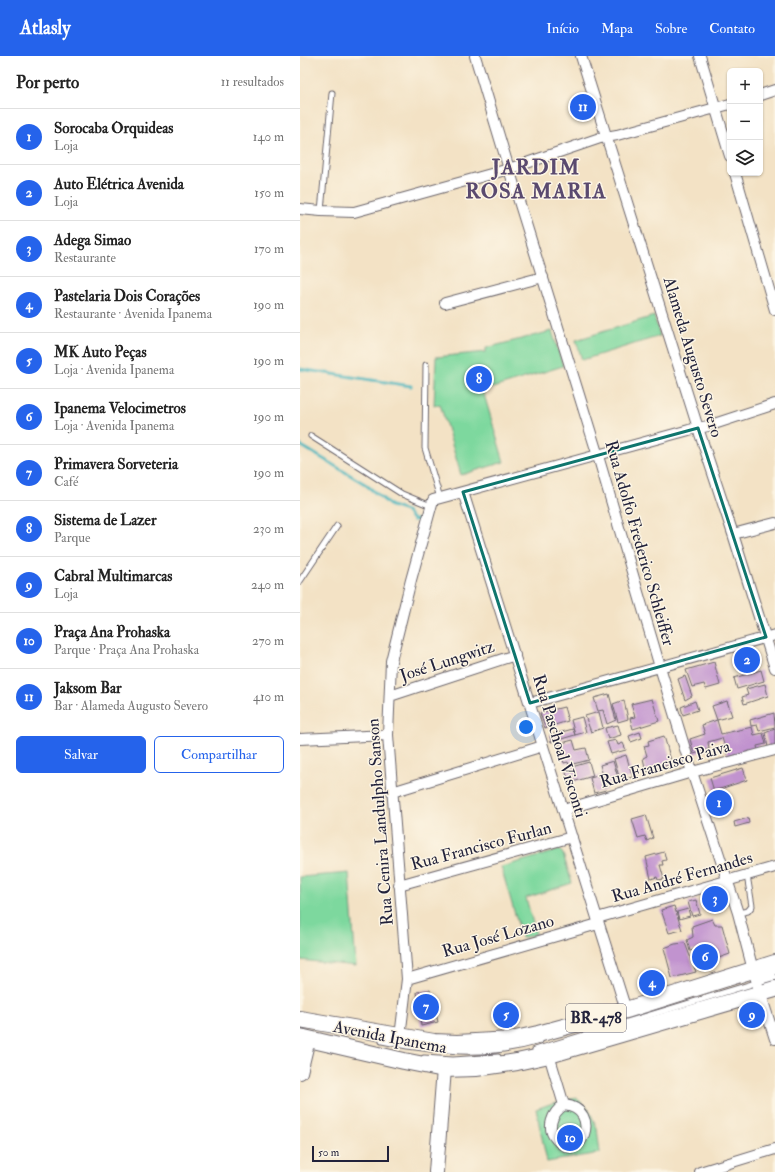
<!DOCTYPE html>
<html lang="pt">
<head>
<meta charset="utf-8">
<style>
  :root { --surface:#fff; --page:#f6f6f6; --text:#222; --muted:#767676; --line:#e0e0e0; --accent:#2563eb }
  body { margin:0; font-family:"IM FELL Double Pica",serif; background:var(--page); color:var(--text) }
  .controls { position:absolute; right:12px; top:12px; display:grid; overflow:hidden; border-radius:6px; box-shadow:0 1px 3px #0004 }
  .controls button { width:36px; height:36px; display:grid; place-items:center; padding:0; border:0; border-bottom:1px solid var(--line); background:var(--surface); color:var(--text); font:20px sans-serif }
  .scale { position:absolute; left:12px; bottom:10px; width:77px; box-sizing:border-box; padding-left:4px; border:2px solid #22223b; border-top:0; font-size:11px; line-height:14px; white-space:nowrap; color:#22223b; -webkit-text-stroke:3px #fcf5e5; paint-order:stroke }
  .you { position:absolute; left:226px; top:671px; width:14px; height:14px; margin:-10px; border:3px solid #fff; border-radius:50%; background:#1a73e8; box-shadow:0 0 0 6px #1a73e833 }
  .badge { display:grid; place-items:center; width:26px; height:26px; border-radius:50%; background:var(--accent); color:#fff; font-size:13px; font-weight:700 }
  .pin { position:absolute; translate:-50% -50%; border:2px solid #fff; box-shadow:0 1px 4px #0006 }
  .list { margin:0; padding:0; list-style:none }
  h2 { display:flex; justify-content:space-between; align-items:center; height:52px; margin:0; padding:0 16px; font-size:17px }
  h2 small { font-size:13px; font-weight:400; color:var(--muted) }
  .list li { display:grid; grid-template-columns:26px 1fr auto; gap:12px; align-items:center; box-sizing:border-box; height:56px; padding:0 16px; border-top:1px solid var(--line) }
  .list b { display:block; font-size:15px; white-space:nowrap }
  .list p { margin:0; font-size:13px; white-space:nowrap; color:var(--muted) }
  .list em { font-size:13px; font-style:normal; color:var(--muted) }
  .actions { display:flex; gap:8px; padding:12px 16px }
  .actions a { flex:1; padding:9px 0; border:1px solid var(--accent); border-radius:6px; text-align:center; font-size:14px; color:var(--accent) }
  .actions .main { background:var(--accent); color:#fff }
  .icon { flex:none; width:22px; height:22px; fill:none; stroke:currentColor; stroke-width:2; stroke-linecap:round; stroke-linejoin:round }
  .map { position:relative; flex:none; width:475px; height:1116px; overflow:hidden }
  header { display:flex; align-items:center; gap:24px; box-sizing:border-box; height:56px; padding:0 20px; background:var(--accent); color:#fff }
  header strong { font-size:19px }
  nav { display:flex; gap:22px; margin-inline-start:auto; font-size:14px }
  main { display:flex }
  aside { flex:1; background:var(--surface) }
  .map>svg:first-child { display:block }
  .green { fill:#7dd89e; stroke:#507d6c }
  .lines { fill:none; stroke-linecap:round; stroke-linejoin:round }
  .stream { stroke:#44b4bc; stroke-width:3 }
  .building { fill:#c193cf }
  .service-casing { stroke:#6b656b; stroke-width:7 }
  .minor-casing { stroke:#6b656b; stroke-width:12 }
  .secondary-casing { stroke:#6b656b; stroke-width:16 }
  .primary-casing { stroke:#6b656b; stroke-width:18 }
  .service { stroke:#fff; stroke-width:5 }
  .minor { stroke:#fff; stroke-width:10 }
  .secondary { stroke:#fff; stroke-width:14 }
  .primary { stroke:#fff; stroke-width:16 }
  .marked { fill:none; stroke:#0f766e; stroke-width:3; stroke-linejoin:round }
  .labels { text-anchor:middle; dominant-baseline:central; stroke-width:3; stroke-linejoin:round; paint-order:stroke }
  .shield { fill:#fcf5e5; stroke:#63616e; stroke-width:1 }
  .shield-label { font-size:16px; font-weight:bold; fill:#22223b }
  .street-label { font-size:17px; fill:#22223b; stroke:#fcf5e5 }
  .district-label { font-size:21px; font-weight:bold; letter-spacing:1px; fill:#5a4a6f; stroke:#fcf5e5 }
</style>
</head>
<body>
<header>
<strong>Atlasly</strong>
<nav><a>Início</a><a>Mapa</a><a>Sobre</a><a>Contato</a></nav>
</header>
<main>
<aside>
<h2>Por perto<small>11 resultados</small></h2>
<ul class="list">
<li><span class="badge">1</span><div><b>Sorocaba Orquideas</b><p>Loja</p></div><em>140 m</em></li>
<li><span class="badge">2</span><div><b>Auto Elétrica Avenida</b><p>Loja</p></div><em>150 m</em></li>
<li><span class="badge">3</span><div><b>Adega Simao</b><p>Restaurante</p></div><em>170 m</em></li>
<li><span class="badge">4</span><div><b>Pastelaria Dois Corações</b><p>Restaurante · Avenida Ipanema</p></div><em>190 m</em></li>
<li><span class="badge">5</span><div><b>MK Auto Peças</b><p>Loja · Avenida Ipanema</p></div><em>190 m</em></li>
<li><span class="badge">6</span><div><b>Ipanema Velocimetros</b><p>Loja · Avenida Ipanema</p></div><em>190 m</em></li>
<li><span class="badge">7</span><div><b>Primavera Sorveteria</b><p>Café</p></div><em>190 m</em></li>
<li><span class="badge">8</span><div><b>Sistema de Lazer</b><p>Parque</p></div><em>230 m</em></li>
<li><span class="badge">9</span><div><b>Cabral Multimarcas</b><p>Loja</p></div><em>240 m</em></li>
<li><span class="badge">10</span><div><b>Praça Ana Prohaska</b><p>Parque · Praça Ana Prohaska</p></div><em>270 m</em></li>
<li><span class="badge">11</span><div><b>Jaksom Bar</b><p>Bar · Alameda Augusto Severo</p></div><em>410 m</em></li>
</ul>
<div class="actions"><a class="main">Salvar</a><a>Compartilhar</a></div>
</aside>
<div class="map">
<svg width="475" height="1116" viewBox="0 0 475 1116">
  <rect width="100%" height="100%" fill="#fcf5e5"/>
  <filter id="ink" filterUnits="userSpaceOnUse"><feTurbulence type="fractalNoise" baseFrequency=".025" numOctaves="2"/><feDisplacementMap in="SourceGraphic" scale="8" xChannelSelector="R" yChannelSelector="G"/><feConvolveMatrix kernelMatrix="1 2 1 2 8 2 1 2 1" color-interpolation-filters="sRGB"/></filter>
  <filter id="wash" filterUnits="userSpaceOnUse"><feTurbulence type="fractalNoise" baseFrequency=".012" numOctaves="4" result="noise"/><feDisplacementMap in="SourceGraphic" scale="16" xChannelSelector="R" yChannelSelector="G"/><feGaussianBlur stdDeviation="0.9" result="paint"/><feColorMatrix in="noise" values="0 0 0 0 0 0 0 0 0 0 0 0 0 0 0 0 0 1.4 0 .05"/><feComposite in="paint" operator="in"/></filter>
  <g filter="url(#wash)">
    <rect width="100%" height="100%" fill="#f3e2c5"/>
    <path class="green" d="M354 260 360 280 282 304 276 284Z
      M252 275 263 310 183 335 204 406 161 419 140 348 134 350 136 301 186 296V292Z
      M260 794 263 798 272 827 226 842 236 878 222 882 201 811Z
      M49 817 56 910 0 904V821Z
      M276 1042 288 1052 297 1072 300 1097 247 1106 236 1053 253 1047Z"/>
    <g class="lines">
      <path class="stream" d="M0 313 111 330
        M0 389 65 428 91 450 106 455 113 464H118"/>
    </g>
    <g id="blocks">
      <path class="building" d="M453 595 457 607 440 613 437 600Z
        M414 606 420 629 406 633 404 628 392 631 386 614Z
        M461 614 464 625 437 633 434 622Z
        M385 620 392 640 385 644 378 623Z
        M465 628 468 640 444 648 442 641 448 639 446 633Z
        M309 638 316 664 307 668 303 654 298 655 294 642Z
        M352 643 359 665 333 673 330 662 335 661 331 648Z
        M324 644 328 663 318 666 313 648Z
        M395 645 398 654 383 659 381 651Z
        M427 645 432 660 417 664 412 650Z
        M264 651 268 665 245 672 240 657Z
        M299 656 303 672 291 676 285 660Z
        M474 657 475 671 459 675 457 669 451 670 450 664Z
        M282 661 286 676 275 679 271 664Z
        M417 664 421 678 452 671 454 679 463 677 466 688 457 690 458 695 451 697 450 695 428 701 422 682 408 686 409 693 394 698 390 683 405 678 402 669Z
        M318 669 321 679 308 683 305 672Z
        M273 673 275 679 251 686 250 679Z
        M475 673V689L468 691 465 677Z
        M340 676 342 682 331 686 329 680Z
        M364 680 372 708 346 716 343 702 347 700 344 690 349 689 348 685Z
        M273 684 276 694 286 692 289 704 269 709 268 706 264 707 258 688Z
        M316 684 318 689 323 687 326 694 311 698 307 686Z
        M326 699 333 721 320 724 314 703Z
        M313 705 319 725 306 729 300 709Z
        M289 706 293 720 269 727 265 713Z
        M443 712 447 724 414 735 410 722Z
        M301 719 306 734 294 737 290 722Z
        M346 759 353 782 347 785 345 780 338 782 332 763Z
        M448 762 449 767 435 771 434 766Z
        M364 796 366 804 362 805 363 809H360L364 823 358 824 357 821 351 823 346 801Z
        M396 844 400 858 392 860 388 846Z
        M374 850 382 874 369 877 361 854Z
        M388 853 390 860 379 863 377 856Z
        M412 863 415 869H422L430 898 410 905 405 891 390 895 387 884 393 881 392 870Z
        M385 887 396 916 372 922 364 892 375 888Z
        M130 934 138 966 121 970 117 936Z"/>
    </g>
  </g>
  <g filter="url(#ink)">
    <use href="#blocks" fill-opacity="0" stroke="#6b656b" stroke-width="1"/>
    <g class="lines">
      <defs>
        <path id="service" d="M21 155 32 37
          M126 309 125 392 140 442
          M11 380 102 438 131 450
          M0 525 37 470
          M438 857 448 855 452 850 447 819
          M455 922 475 916
          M82 985 107 990 131 993
          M147 994C178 997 210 994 240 985
          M235 994 475 921
          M124 1002 153 1004 198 1001"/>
        <path id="minor" d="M175 0 209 113 298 400 360 611 392 716 438 857 453 914 475 983
          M281 0 398 372 433 478 475 612
          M400 0 430 100
          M460 39 475 34
          M435 117 475 254
          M0 153 21 155 54 156 209 113 300 82 317 79 430 48
          M145 247 243 221
          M163 436 326 954
          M433 478 475 467
          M90 640 215 599
          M230 647 475 579
          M0 683 88 679
          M92 736 243 690
          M263 754 392 716 475 694
          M99 829 272 781
          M297 862 475 811
          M107 923 298 868
          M100 981 107 923 88 679 91 605 111 524 133 444 389 374 408 370 475 348
          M249 999 264 1049C252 1057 246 1072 256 1083 280 1112 304 1053 264 1049
          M400 1116 475 1093"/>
        <path id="secondary" d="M0 1016 8 983
          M136 1116 144 1013"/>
        <path id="primary" d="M0 963 134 986 157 987 211 984 238 978 326 954 475 907
          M0 981 104 1005 144 1013 176 1012 217 1006 249 999 475 933"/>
      </defs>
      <use href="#service" class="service-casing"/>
      <use href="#minor" class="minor-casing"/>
      <use href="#secondary" class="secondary-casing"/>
      <use href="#primary" class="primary-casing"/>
      <use href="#service" class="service"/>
      <use href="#minor" class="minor"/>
      <use href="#secondary" class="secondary"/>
      <use href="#primary" class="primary"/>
    </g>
  </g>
  <path class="marked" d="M398 372 466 581 230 647 163 436Z"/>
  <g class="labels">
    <rect class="shield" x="266" y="948" width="60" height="28" rx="3"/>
    <g class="shield-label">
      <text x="296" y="962">BR-478</text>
    </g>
    <g class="street-label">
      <text transform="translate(393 301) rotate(73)">Alameda Augusto Severo</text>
      <text transform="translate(340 487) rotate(74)">Rua Adolfo Frederico Schleiffer</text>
      <text transform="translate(147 605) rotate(-18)">José Lungwitz</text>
      <text transform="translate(260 690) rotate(73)">Rua Paschoal Visconti</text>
      <text transform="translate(365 708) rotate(-16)">Rua Francisco Paiva</text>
      <text transform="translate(80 766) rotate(-94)">Rua Cenira Landulpho Sanson</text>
      <text transform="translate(181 790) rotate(-15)">Rua Francisco Furlan</text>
      <text transform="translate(382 821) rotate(-16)">Rua André Fernandes</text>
      <text transform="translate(198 880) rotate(-16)">Rua José Lozano</text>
      <text transform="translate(90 981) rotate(11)">Avenida Ipanema</text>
    </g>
    <g class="district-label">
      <text x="236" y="111">JARDIM<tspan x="236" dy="24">ROSA MARIA</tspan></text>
    </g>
  </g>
</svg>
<div class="controls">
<button>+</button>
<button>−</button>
<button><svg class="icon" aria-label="layers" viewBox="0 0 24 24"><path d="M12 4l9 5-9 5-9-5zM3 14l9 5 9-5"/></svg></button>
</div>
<div class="scale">50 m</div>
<div class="you"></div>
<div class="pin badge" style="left:419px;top:747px">1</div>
<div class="pin badge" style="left:447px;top:604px">2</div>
<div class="pin badge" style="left:415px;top:843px">3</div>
<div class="pin badge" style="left:352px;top:927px">4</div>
<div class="pin badge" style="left:206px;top:959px">5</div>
<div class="pin badge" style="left:405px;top:901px">6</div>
<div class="pin badge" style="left:126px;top:951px">7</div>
<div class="pin badge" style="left:179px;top:323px">8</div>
<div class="pin badge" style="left:452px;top:959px">9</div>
<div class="pin badge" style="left:270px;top:1082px">10</div>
<div class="pin badge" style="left:283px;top:51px">11</div>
</div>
</main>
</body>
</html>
